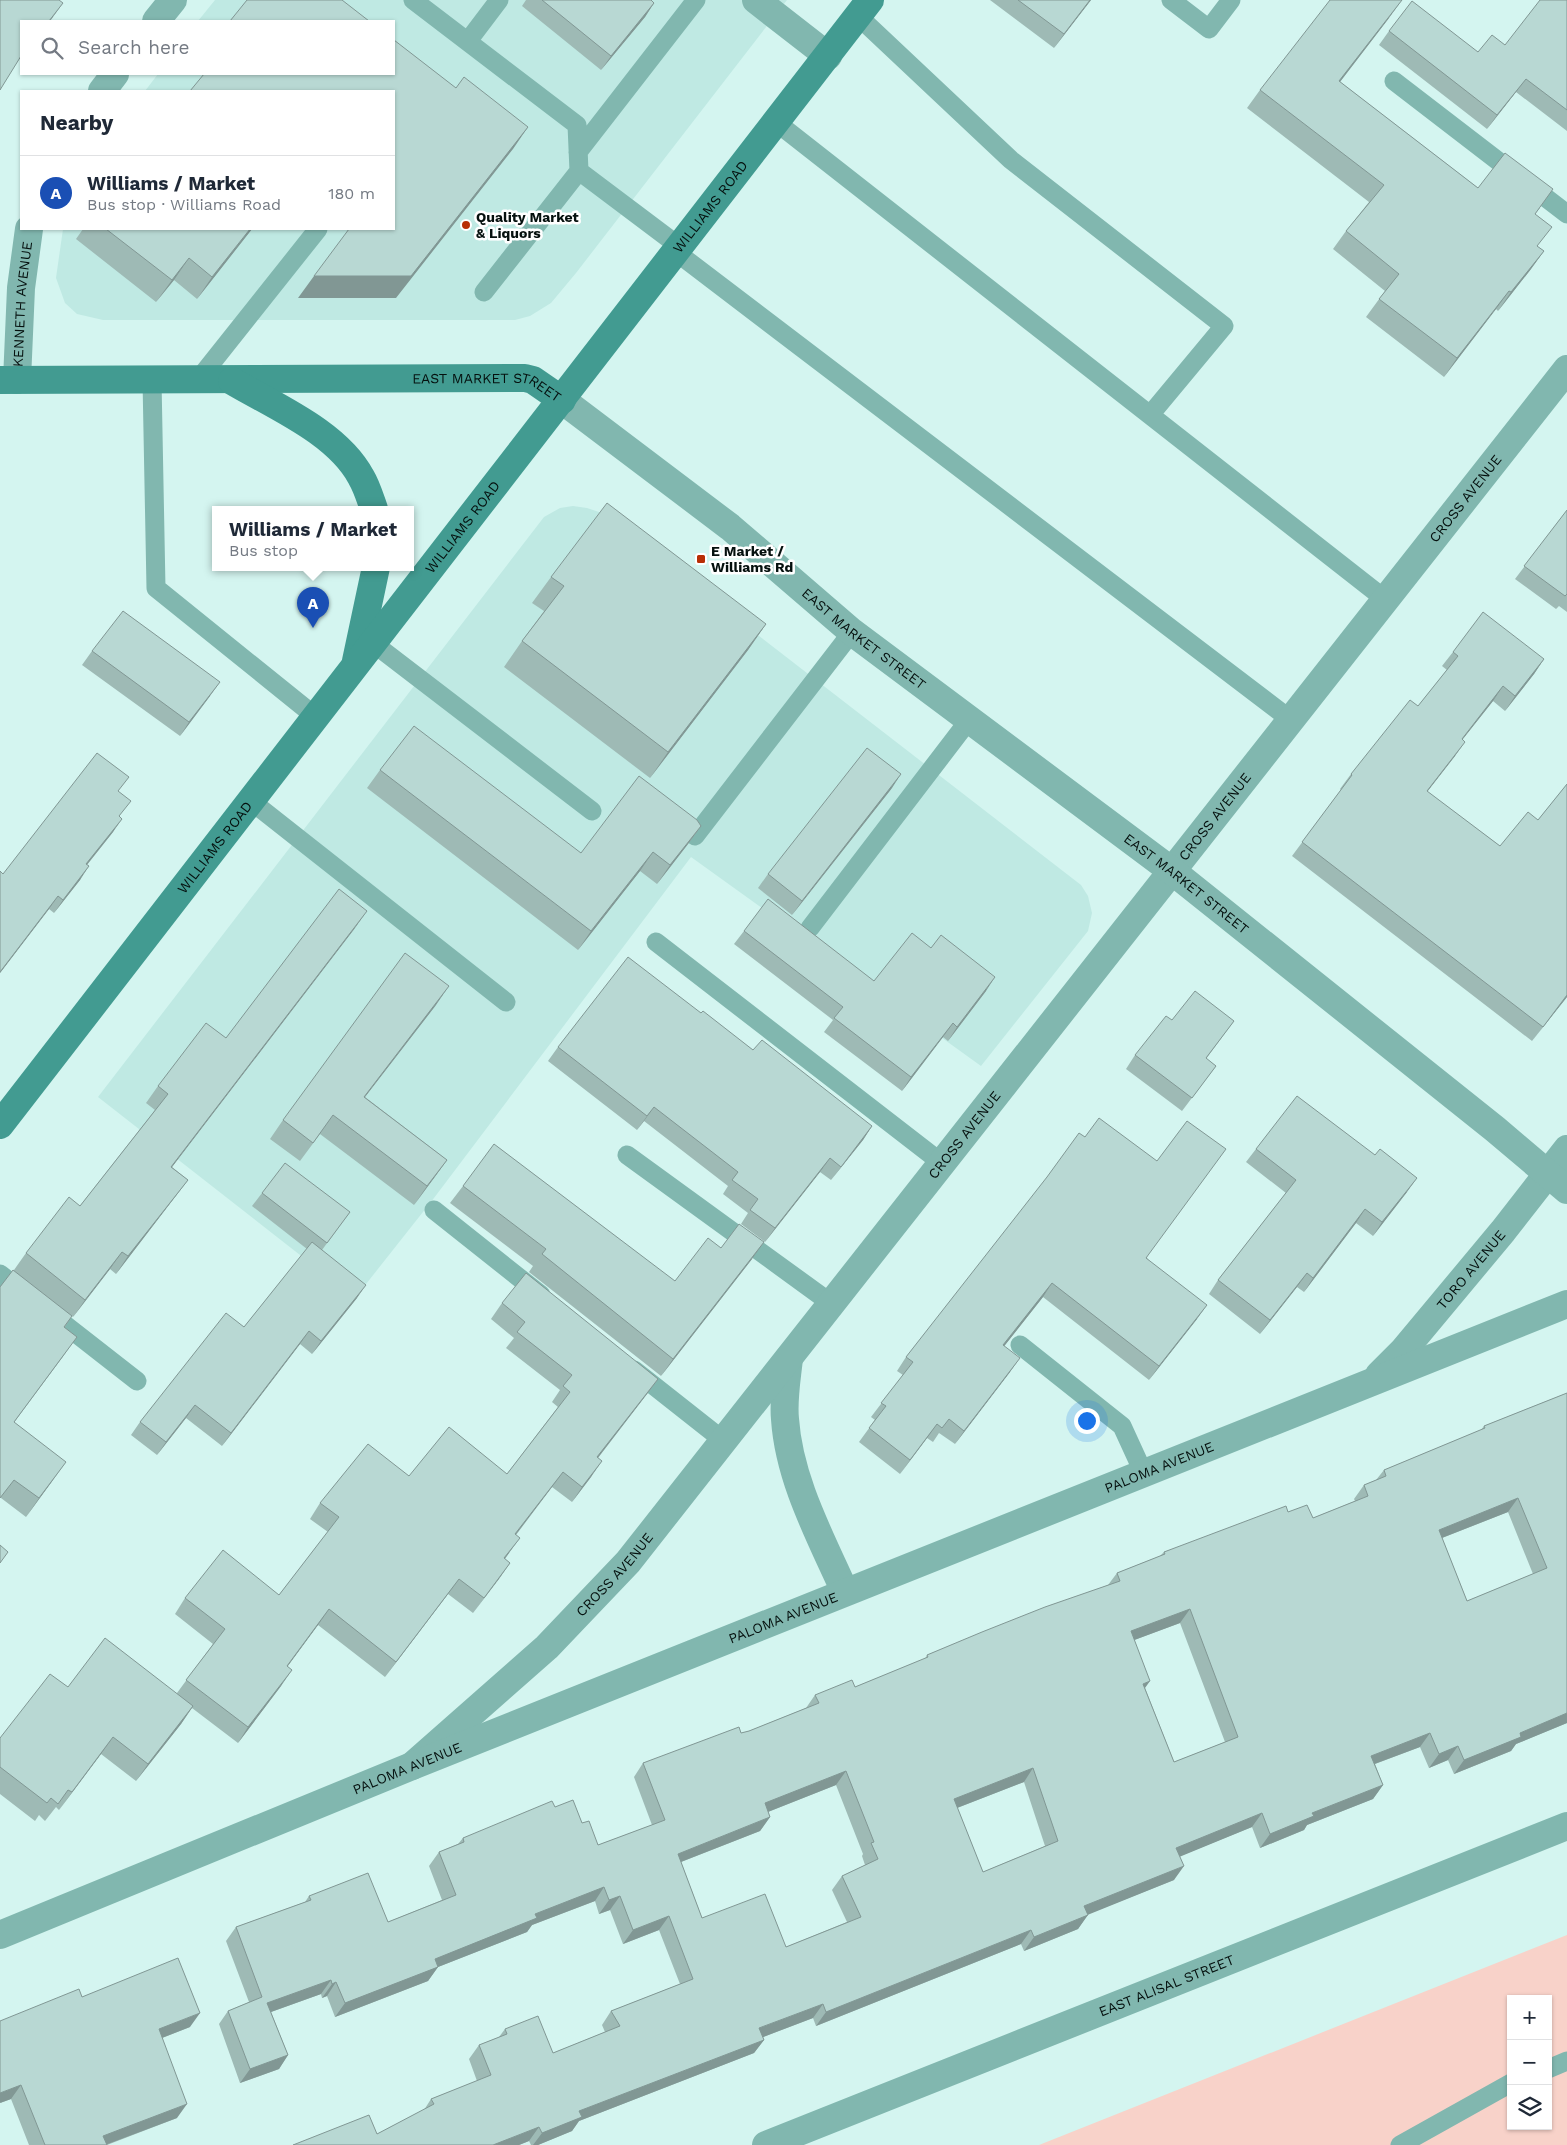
<!DOCTYPE html>
<html lang="en">
<head>
<meta charset="utf-8">
<style>
  :root { --surface:#fff; --page:#f6f6f7; --text:#1f2937; --muted:#747a83; --line:#e0e1e3; --accent:#b82e05 }
  body { margin:0; font-family:"Work Sans",sans-serif; background:var(--page); color:var(--text) }
  .controls { position:absolute; right:15px; bottom:15px; display:grid; overflow:hidden; border-radius:0px; box-shadow:0 1px 4px #0004 }
  .controls button { width:45px; height:45px; display:grid; place-items:center; padding:0; border:0; border-bottom:1px solid var(--line); background:var(--surface); color:var(--text); font:25px sans-serif }
  .you { position:absolute; left:1086px; top:1420px; width:18px; height:18px; margin:-12px; border:4px solid #fff; border-radius:50%; background:#1a73e8; box-shadow:0 0 0 8px #1a73e833 }
  .badge { display:grid; place-items:center; width:32px; height:32px; border-radius:50%; background:var(--accent); color:#fff; font-size:16px; font-weight:700 }
  .pin { position:absolute; translate:-50% -41px; filter:drop-shadow(0 1px 2px #0008) }
  .pin::after { content:''; position:absolute; top:26px; width:18px; height:15px; background:inherit; clip-path:polygon(0 0,100% 0,50% 100%) }
  .popup { position:absolute; left:212px; top:506px; width:202px; height:65px; box-sizing:border-box; display:grid; place-content:center; border-radius:0px; background:var(--surface); filter:drop-shadow(0 1px 4px #0005); font-size:16px; white-space:nowrap; color:var(--muted) }
  .popup b { font-size:19px; color:var(--text) }
  .popup::after { content:''; position:absolute; left:50%; top:100%; margin-left:-10px; border:10px solid transparent; border-top-color:var(--surface) }
  .list { margin:0; padding:0; list-style:none }
  h2 { display:flex; justify-content:space-between; align-items:center; height:65px; margin:0; padding:0 20px; font-size:21px }
  h2 small { font-size:16px; font-weight:400; color:var(--muted) }
  .list li { display:grid; grid-template-columns:32px 1fr auto; gap:15px; align-items:center; box-sizing:border-box; height:75px; padding:0 20px; border-top:1px solid var(--line) }
  .list b { display:block; font-size:19px; white-space:nowrap }
  .list p { margin:0; font-size:16px; white-space:nowrap; color:var(--muted) }
  .list em { font-size:16px; font-style:normal; color:var(--muted) }
  .icon { flex:none; width:28px; height:28px; fill:none; stroke:currentColor; stroke-width:2; stroke-linecap:round; stroke-linejoin:round }
  .map { position:relative; flex:none; width:1567px; height:2145px; overflow:hidden }
  .search { position:absolute; background:var(--surface); box-shadow:0 1px 4px #0004; left:20px; top:20px; width:375px; height:55px; display:flex; align-items:center; gap:12px; box-sizing:border-box; padding:0 18px; border-radius:0px; color:var(--muted); font-size:19px }
  .panel { position:absolute; background:var(--surface); box-shadow:0 1px 4px #0004; left:20px; top:90px; width:375px; height:140px; border-radius:0px }
  .map>svg:first-child { display:block }
  .built { fill:#bfe9e3 }
  .grass { fill:#f8d2c9; fill-rule:evenodd }
  .lines { fill:none; stroke-linecap:round; stroke-linejoin:round }
  .service { stroke:#81b7af; stroke-width:19 }
  .minor { stroke:#81b7af; stroke-width:28 }
  .tertiary { stroke:#81b7af; stroke-width:28 }
  .secondary { stroke:#429b91; stroke-width:28 }
  .wall { fill:#9ebab5; fill-rule:evenodd }
  .shaded-wall { fill:#819794 }
  .building { fill:#b8d8d3; stroke:#819794; fill-rule:evenodd }
  .poi-dot { fill:#b82e05; stroke:#fff; stroke-width:2 }
  .labels { text-anchor:middle; dominant-baseline:central; stroke-width:5; stroke-linejoin:round; paint-order:stroke }
  .street-label { font-size:14px; fill:#05100e; stroke:#fff }
  .poi-label { font-size:14px; font-weight:bold; fill:#05100e; stroke:#fff; text-anchor:start }
</style>
</head>
<body>
<div class="map">
<svg width="1567" height="2145" viewBox="0 0 1567 2145">
  <rect width="100%" height="100%" fill="#d4f5f0"/>
  <path class="built" d="M215 0H787L576 273 551 303 530 316 515 320H103L77 314 65 303 56 278 63 229H394V91H145L158 74H394V21H198Z
    M573 506 587 508 599 512 1081 885 1088 896 1092 913 1088 931 981 1066 691 857 434 1198 355 1298 98 1097 544 517 560 508Z"/>
  <path class="grass" d="M1567 1935V2145H1039ZM1511 1999H1548V2126H1511Z"/>
  <g class="lines">
    <path class="service" d="M413 0 577 125 579 171 680 247
      M1171 0 1209 29 1231 0
      M858 16 1011 160 1224 326 1150 415
      M468 41 499 0
      M1394 81 1567 214
      M776 122 1386 600
      M578 152 696 0
      M676 252 1291 720
      M484 292 579 171
      M152 380 156 588 316 717
      M198 380 318 229
      M373 643 592 811
      M251 801 506 1002
      M695 836 852 632
      M810 928 969 720
      M656 942 943 1164
      M627 1155 832 1304
      M434 1210 541 1295
      M0 1274 137 1381
      M1020 1345 1122 1426 1144 1474
      M634 1370 724 1441
      M1548 2069 1567 2061
      M1400 2145 1511 2083"/>
    <g class="minor">
      <path d="M756 0 828 56"/>
      <path d="M156 21 173 0"/>
      <path d="M102 91 115 74"/>
      <path id="s1" d="M17 380 21 288 29 229"/>
      <path d="M789 1358C787 1378 783 1399 785 1419 789 1480 821 1538 845 1592"/>
      <path id="s2" d="M1379 1375 1403 1351 1503 1231 1567 1149"/>
      <path id="s3" d="M412 1766 547 1647 628 1562 1567 369"/>
      <path id="s4" d="M0 1935 412 1766 1567 1304"/>
    </g>
    <g class="tertiary">
      <path id="s5" d="M562 400 730 527 852 632 1172 871 1495 1129 1567 1190"/>
      <path id="s6" d="M766 2145 1567 1826"/>
    </g>
    <g class="secondary">
      <path id="s7" d="M0 380 525 378 533 380 562 400"/>
      <path d="M232 381C274 406 337 432 361 477 367 487 370 498 374 509"/>
      <path d="M356 661 376 567"/>
      <path id="s8" d="M0 1125 870 0"/>
    </g>
  </g>
  <path class="wall" d="M526 0H651L654 3 645 17 601 70 522 6Z
    M990 0H1091L1054 48Z
    M1567 0V131L1516 92 1487 129 1379 45 1389 31 1478 52 1505 45Z
    M1389 18 1340 82 1478 188 1540 208 1535 214 1538 247 1544 251 1531 269 1498 311 1496 309 1444 377 1366 317 1385 291 1333 249 1346 231 1369 202 1247 108 1260 90Z
    M83 229H252L197 299 174 280 156 302 76 239Z
    M1567 510V612L1559 606 1556 609 1515 579Z
    M551 577 766 624 748 650 650 778 504 667 522 641 544 611 532 603Z
    M92 651 210 696 180 736 82 665Z
    M1453 652 1544 659 1534 674 1505 711 1493 701 1462 740 1455 756 1427 792 1500 846 1538 820 1567 784V997L1532 1041 1292 856 1341 790 1340 789 1351 774 1418 706 1447 670 1442 666Z
    M380 770 581 853 701 826 688 844 657 884 640 871 578 950 367 788Z
    M892 788 792 915 758 888 768 874Z
    M118 791 119 816 113 832 87 865 80 880 54 913 49 909 0 973V871L3 874Z
    M355 928 172 1167 188 1180 175 1197 116 1274 110 1269 73 1317 72 1316 65 1327 64 1355 14 1422 53 1480 26 1517 1 1498 14 1270 26 1253 80 1206 155 1110 146 1103 158 1086 226 1038Z
    M744 931 874 981 986 991 948 1041 943 1037 902 1091 824 1032 833 1020 734 944Z
    M436 1005 365 1097 447 1160 434 1178 414 1205 320 1134 300 1161 270 1139 283 1120Z
    M701 1013 753 1050 872 1126 863 1140 831 1180 820 1172 765 1242 741 1224 748 1213 723 1194 728 1186 644 1121 637 1130 548 1061 558 1047Z
    M1172 1020 1234 1021 1206 1059 1216 1066 1182 1111 1126 1069 1135 1055Z
    M1085 1137 1157 1161 1147 1258 1197 1319 1149 1380 1043 1297 1004 1346 1010 1372 955 1444 939 1433 933 1442 927 1438 900 1474 859 1442 875 1420 871 1417 903 1375 897 1371 906 1357Z
    M1256 1149 1407 1192 1373 1236 1356 1223 1304 1292 1297 1287 1260 1334 1209 1294 1218 1280 1286 1193 1246 1162Z
    M463 1186 675 1281 721 1248 752 1259 661 1376 529 1272 533 1266 450 1203Z
    M262 1193 350 1212 322 1250 357 1298 312 1354 300 1344 222 1446 186 1418 157 1455 131 1435 140 1422 244 1327 307 1249 252 1206Z
    M502 1303 658 1379 647 1394 598 1458 591 1477 572 1502 552 1487 516 1535 509 1553 505 1559 510 1563 473 1613 448 1594 385 1677 318 1625 287 1667 281 1686 238 1743 192 1708 181 1724 136 1781 101 1754 59 1810 56 1807 45 1821 39 1815 35 1821 0 1794V1738L68 1687 177 1693 213 1644 175 1614 185 1598 279 1595 328 1532 310 1519 320 1503 409 1476 507 1474 558 1407 552 1402 560 1390 506 1348 514 1338 491 1319Z
    M1567 1393V1723L1516 1744 1511 1751 1454 1774 1448 1760 1429 1768 1420 1747 1375 1764 1383 1785 1373 1799 1307 1825 1304 1830 1260 1848 1252 1827 1180 1856 1174 1880 1088 1914 1078 1929 1024 1951 1021 1944 816 2026 813 2018 763 2037 764 2040 754 2053 579 2121 572 2131 538 2145H531L529 2141 519 2145H293L377 2134 424 2110 431 2099 477 2081 469 2059 479 2045 499 2037 505 2029 553 2053 605 2032 602 2025 611 2011 680 1984 659 1930 623 1944 610 1910 599 1914 595 1901 532 1925 527 1932 438 1967 428 1981 335 2017 327 1996 322 1998 321 1994 271 2012 288 2055 279 2069 240 2083 219 2024 228 2011 249 2002 226 1941 236 1927 305 1902 309 1896 388 1922 442 1900 429 1866 439 1852 458 1844 463 1838 555 1807 582 1823 598 1845 652 1825 634 1777 643 1763 749 1731 806 1708 815 1695 855 1687 925 1659 927 1655 1108 1585 1117 1573 1160 1556 1164 1552 1288 1512 1313 1518 1355 1501 1354 1499 1364 1485 1376 1480 1384 1470 1481 1430 1484 1426ZM1508 1512 1533 1574 1467 1601 1442 1538ZM1180 1623 1225 1742 1174 1762 1145 1688 1134 1640ZM1024 1782 1045 1846 983 1872 957 1808ZM836 1785 863 1854 862 1856 865 1865 842 1876 832 1890 847 1922 786 1947 702 1918 681 1862 760 1831 770 1817 768 1812Z
    M82 1997 190 2027 162 2038 177 2118 107 2145H29L11 2099 0 2103Z"/>
  <path class="shaded-wall" d="M1090 0H1091L1054 48 1064 34Z
    M1402 0 1389 18 1326 100 1339 81Z
    M63 3 53 17 50 21H49Z
    M654 3 645 17 601 70 611 56Z
    M1526 79 1516 92 1487 129 1497 115Z
    M528 127 513 149 396 298H298L314 276Z
    M250 229H252L197 299 212 277Z
    M1544 251 1531 269 1498 311 1511 292Z
    M189 258 174 280 156 302 172 280Z
    M1509 291 1496 309 1444 377 1457 358Z
    M766 624 748 650 650 778 668 752Z
    M1544 659 1534 674 1505 711 1515 696Z
    M220 682 210 696 180 736 189 722Z
    M1503 686 1493 701 1451 754 1462 739Z
    M1465 742 1455 756 1416 806 1427 791Z
    M901 774 892 788 792 915 802 901Z
    M122 819 113 832 77 877 86 864Z
    M701 826 688 844 657 884 670 865Z
    M653 852 640 871 578 950 591 931Z
    M89 866 80 880 54 913 63 900Z
    M58 896 49 909 0 973V972Z
    M367 911 355 928 159 1184 171 1167Z
    M995 977 986 991 948 1041 957 1027Z
    M449 986 436 1005 351 1115 364 1097Z
    M1567 995V997L1532 1041 1543 1027Z
    M953 1023 943 1037 902 1091 911 1077Z
    M654 1107 644 1121 637 1130 647 1116Z
    M872 1126 863 1140 831 1180 841 1167Z
    M830 1158 820 1172 765 1242 775 1228Z
    M447 1160 434 1178 414 1205 427 1186Z
    M1417 1178 1407 1192 1373 1236 1382 1222Z
    M188 1180 175 1197 116 1274 128 1256Z
    M1365 1209 1356 1223 1304 1292 1313 1278Z
    M764 1242 752 1259 661 1376 673 1359Z
    M122 1252 110 1269 73 1317 85 1300Z
    M1307 1273 1297 1287 1260 1334 1270 1320Z
    M1052 1283 1043 1297 994 1359 1003 1345Z
    M366 1285 357 1298 312 1354 321 1341Z
    M1207 1305 1197 1319 1149 1380 1159 1366Z
    M309 1331 300 1344 222 1446 231 1433Z
    M77 1337 64 1355 1 1440 14 1422Z
    M1020 1358 1010 1372 955 1444 964 1431Z
    M658 1379 647 1394 586 1473 597 1457Z
    M195 1405 186 1418 157 1455 166 1442Z
    M937 1424 927 1438 900 1474 910 1460Z
    M602 1461 591 1477 572 1502 582 1487Z
    M66 1462 53 1480 26 1517 39 1498Z
    M563 1472 552 1487 504 1550 515 1534Z
    M1518 1498 1508 1512 1429 1543 1439 1530Z
    M520 1538 509 1553 493 1574 504 1558Z
    M510 1563 499 1579 473 1613 484 1598Z
    M459 1579 448 1594 385 1677 396 1662Z
    M329 1609 318 1625 276 1682 287 1666Z
    M1190 1609 1180 1623 1121 1645 1131 1631Z
    M292 1670 281 1686 238 1743 248 1727Z
    M1150 1681 1140 1695 1143 1684Z
    M193 1706 181 1724 136 1781 148 1764Z
    M1567 1713V1723L1516 1744 1511 1751 1454 1774 1464 1760 1520 1733Z
    M1430 1733 1420 1747 1361 1769 1371 1756Z
    M113 1737 101 1754 59 1810 72 1792Z
    M1458 1746 1448 1760 1429 1768 1439 1754Z
    M1033 1768 1024 1782 944 1813 954 1799Z
    M846 1771 836 1785 755 1817 765 1803Z
    M1383 1785 1373 1799 1307 1825 1304 1830 1260 1848 1270 1834 1312 1813Z
    M1262 1813 1252 1827 1167 1862 1176 1848Z
    M770 1817 760 1831 668 1867 678 1854Z
    M1184 1866 1174 1880 1075 1920 1084 1906Z
    M604 1887 595 1901 532 1925 527 1932 438 1967 428 1981 335 2017 345 2003 435 1959 535 1914Z
    M620 1896 610 1910 599 1914 609 1900Z
    M1088 1915 1078 1929 1024 1951 1034 1937Z
    M669 1916 659 1930 623 1944 633 1930Z
    M1031 1930 1021 1944 816 2026 826 2012Z
    M331 1980 321 1994 257 2017 267 2003Z
    M336 1982 327 1996 322 1998 332 1984Z
    M823 2004 813 2018 750 2042 759 2028Z
    M200 2013 190 2027 149 2043 159 2029Z
    M764 2040 754 2053 579 2121 572 2131 538 2145H533L542 2133 579 2111Z
    M288 2055 279 2069 240 2083 250 2069Z
    M21 2085 11 2099 0 2103V2093Z
    M187 2104 177 2118 105 2145 103 2136Z
    M539 2127 529 2141 519 2145H493Z"/>
  <path class="building" d="M0 0H59L63 3 49 21H21V56L0 90Z
    M247 0H342L369 21H230Z
    M542 0H651L654 3 611 56Z
    M1018 0H1090L1064 34Z
    M1330 0H1402L1339 81 1478 188 1505 153 1553 189 1535 214 1552 227 1537 246 1544 251 1511 292 1509 291 1457 358 1379 299 1399 274 1346 231 1384 185 1260 90Z
    M1540 0H1567V110L1526 79 1497 115 1389 31 1412 1 1478 52 1492 35 1505 45Z
    M394 40 456 88 464 77 528 127 411 276H314L349 229H394V91H190L204 74H394Z
    M106 229H250L212 277 189 258 172 280Z
    M607 503 766 624 668 752 522 641 564 586 551 577Z
    M1567 510V594L1565 596 1524 566Z
    M123 611 220 682 189 722 92 651Z
    M1483 612 1544 659 1515 696 1503 686 1462 739 1465 742 1427 791 1500 846 1528 812 1538 820 1567 784V995L1543 1027 1302 842 1352 775 1351 774 1410 700 1418 706 1458 656 1453 652Z
    M414 726 581 853 639 776 697 820 701 826 670 865 653 852 591 931 380 770Z
    M867 748 901 774 802 901 768 874Z
    M97 753 129 777 118 791 131 801 119 816 122 819 86 864 89 866 63 900 58 896 0 972V871L3 874Z
    M339 889 367 911 171 1167 188 1180 128 1256 122 1252 85 1300 26 1253 69 1197 80 1206 168 1094 158 1086 206 1023 226 1038Z
    M768 899 874 981 912 933 931 948 941 935 995 977 957 1027 953 1023 911 1077 834 1018 843 1007 744 931Z
    M405 953 449 986 364 1097 447 1160 427 1186 333 1115 313 1143 283 1120Z
    M628 957 701 1013 703 1011 753 1050 762 1040 872 1126 841 1167 830 1158 775 1228 750 1210 758 1199 732 1180 738 1172 654 1107 647 1116 558 1047Z
    M1195 991 1234 1021 1206 1058 1216 1066 1192 1098 1135 1055 1166 1016 1172 1020Z
    M1297 1096 1375 1155 1380 1149 1417 1178 1382 1222 1365 1209 1313 1278 1307 1273 1270 1320 1218 1280 1296 1180 1256 1149Z
    M1099 1118 1157 1161 1187 1121 1226 1149 1146 1258 1207 1305 1159 1366 1052 1283 1003 1345 1020 1358 964 1431 949 1419 942 1428 937 1424 910 1460 869 1428 886 1406 881 1403 913 1362 906 1357 1047 1177 1079 1133 1085 1137Z
    M494 1144 675 1281 708 1238 721 1248 739 1224 764 1242 673 1359 542 1254 546 1249 463 1186Z
    M285 1163 350 1212 327 1243 262 1193Z
    M312 1242 366 1285 321 1341 309 1331 231 1433 195 1405 166 1442 140 1422 226 1313 244 1327Z
    M13 1270 72 1316 64 1327 77 1337 14 1422 66 1462 39 1498 14 1480 0 1498V1287Z
    M526 1273 658 1379 597 1457 602 1461 582 1487 563 1472 515 1534 520 1538 504 1558 510 1563 484 1598 459 1579 396 1662 329 1609 287 1666 292 1670 248 1727 186 1680 225 1629 185 1598 223 1550 279 1595 339 1517 320 1503 368 1444 409 1476 449 1427 507 1474 570 1392 563 1386 572 1375 517 1332 525 1322 502 1303Z
    M1567 1393V1713L1520 1733 1521 1737 1464 1760 1458 1746 1439 1754 1430 1733 1371 1756 1383 1785 1312 1813 1314 1816 1270 1834 1262 1813 1176 1848 1184 1866 1084 1906 1088 1915 1034 1937 1031 1930 826 2012 823 2004 759 2028 764 2040 579 2111 582 2117 542 2133 539 2127 493 2145H293L369 2115 377 2134 434 2104 431 2099 491 2075 479 2045 507 2034 505 2029 538 2016 553 2053 620 2026 611 2011 693 1979 669 1916 633 1930 620 1896 609 1900 604 1887 535 1914 537 1918 435 1959 438 1967 345 2003 336 1982 332 1984 331 1980 267 2003 288 2055 250 2069 228 2011 262 1997 236 1927 311 1900 309 1896 368 1873 388 1922 456 1895 439 1852 464 1842 463 1838 552 1801 555 1807 573 1800 582 1823 589 1821 598 1845 665 1820 643 1763 739 1727 741 1733 749 1731 819 1703 815 1695 852 1680 855 1687 928 1657 927 1655 982 1632 1045 1607 1120 1581 1117 1573 1165 1554 1164 1552 1286 1506 1288 1512 1307 1505 1313 1518 1368 1496 1364 1485 1386 1476 1384 1470 1485 1428 1484 1426ZM1518 1498 1547 1568 1467 1601 1439 1530ZM1190 1609 1238 1737 1174 1762 1143 1684 1150 1681 1131 1631ZM1033 1768 1058 1841 983 1872 954 1799ZM846 1771 874 1842 871 1843 878 1859 842 1876 861 1917 786 1947 765 1894 702 1918 678 1854 770 1817 765 1803Z
    M0 1545 8 1552 0 1563Z
    M105 1638 193 1706 148 1764 113 1737 72 1792 68 1790 58 1804 51 1798 47 1803 0 1767V1738L50 1674 68 1687Z
    M178 1958 200 2013 159 2029 187 2104 103 2136 107 2145H45L21 2085 0 2093V2021L79 1989 82 1997Z"/>
  <g class="poi-dot">
    <circle cx="466" cy="225" r="5"/>
    <rect x="696" y="554" width="10" height="10" rx="2.5"/>
  </g>
  <g class="labels">
    <g class="street-label">
      <text stroke="none"><textPath href="#s8" startOffset="1161">WILLIAMS ROAD</textPath></text>
      <text stroke="none"><textPath href="#s1" startOffset="76">KENNETH AVENUE</textPath></text>
      <text stroke="none"><textPath href="#s7" startOffset="489">EAST MARKET STREET</textPath></text>
      <text stroke="none"><textPath href="#s3" startOffset="1651">CROSS AVENUE</textPath></text>
      <text stroke="none"><textPath href="#s8" startOffset="756">WILLIAMS ROAD</textPath></text>
      <text stroke="none"><textPath href="#s5" startOffset="385">EAST MARKET STREET</textPath></text>
      <text stroke="none"><textPath href="#s3" startOffset="1246">CROSS AVENUE</textPath></text>
      <text stroke="none"><textPath href="#s8" startOffset="351">WILLIAMS ROAD</textPath></text>
      <text stroke="none"><textPath href="#s5" startOffset="790">EAST MARKET STREET</textPath></text>
      <text stroke="none"><textPath href="#s3" startOffset="841">CROSS AVENUE</textPath></text>
      <text stroke="none"><textPath href="#s2" startOffset="140">TORO AVENUE</textPath></text>
      <text stroke="none"><textPath href="#s4" startOffset="1250">PALOMA AVENUE</textPath></text>
      <text stroke="none"><textPath href="#s3" startOffset="279">CROSS AVENUE</textPath></text>
      <text stroke="none"><textPath href="#s4" startOffset="845">PALOMA AVENUE</textPath></text>
      <text stroke="none"><textPath href="#s4" startOffset="440">PALOMA AVENUE</textPath></text>
      <text stroke="none"><textPath href="#s6" startOffset="431">EAST ALISAL STREET</textPath></text>
    </g>
    <g class="poi-label">
      <text x="476" y="217">Quality Market<tspan x="476" dy="16">&amp; Liquors</tspan></text>
      <text x="711" y="551">E Market /<tspan x="711" dy="16">Williams Rd</tspan></text>
    </g>
  </g>
</svg>
<div class="controls">
<button>+</button>
<button>−</button>
<button><svg class="icon" aria-label="layers" viewBox="0 0 24 24"><path d="M12 4l9 5-9 5-9-5zM3 14l9 5 9-5"/></svg></button>
</div>
<div class="you"></div>
<div class="pin badge" style="left:313px;top:628px;background:#1a4fb4">A</div>
<div class="popup"><b>Williams / Market</b>Bus stop</div>
<div class="search"><svg class="icon" aria-label="search" viewBox="0 0 24 24"><circle cx="10" cy="10" r="6"/><path d="M15 15l6 6"/></svg>Search here</div>
<section class="panel">
<h2>Nearby<small></small></h2>
<ul class="list">
<li><span class="badge" style="background:#1a4fb4">A</span><div><b>Williams / Market</b><p>Bus stop · Williams Road</p></div><em>180 m</em></li>
</ul>
</section>
</div>
</body>
</html>
